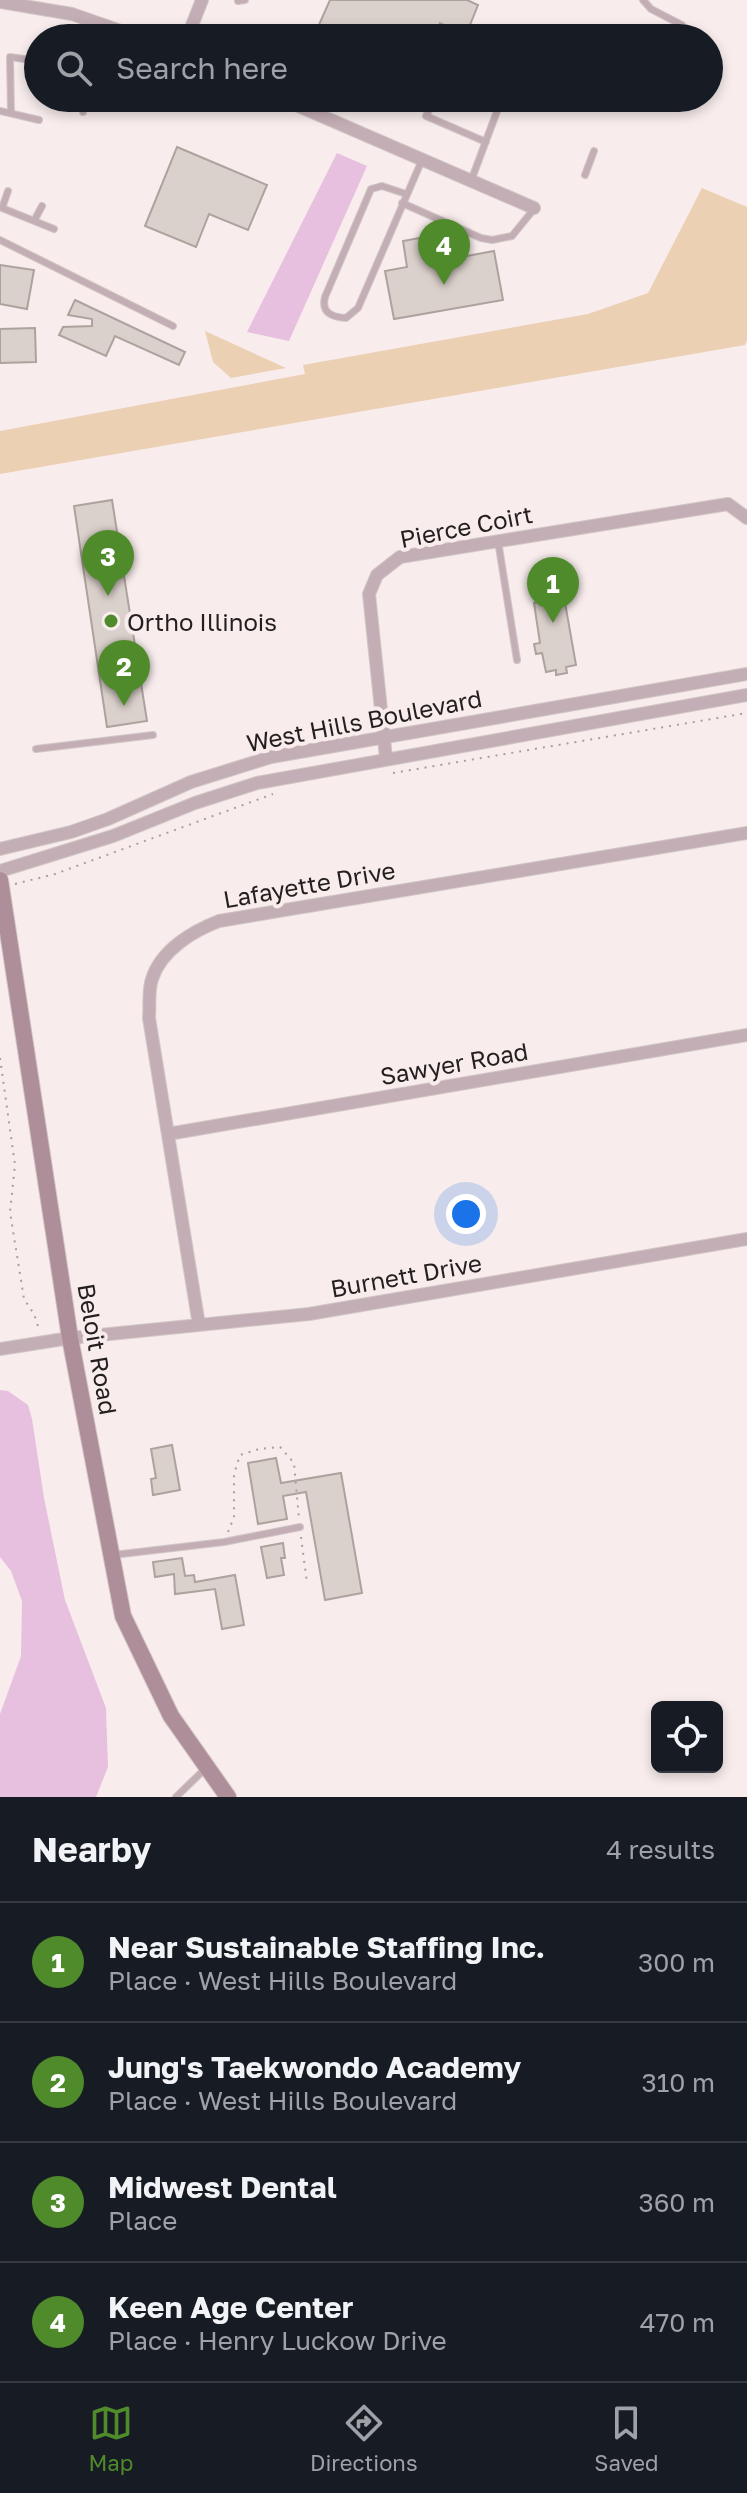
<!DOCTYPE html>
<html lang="en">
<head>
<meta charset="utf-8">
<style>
  :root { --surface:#171b24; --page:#20242c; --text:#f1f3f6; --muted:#9ea1a6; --line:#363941; --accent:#4f8b2a }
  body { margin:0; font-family:"Golos Text",sans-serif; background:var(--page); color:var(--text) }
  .controls { position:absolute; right:24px; bottom:24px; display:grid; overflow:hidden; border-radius:12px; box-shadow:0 4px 12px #0003 }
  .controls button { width:72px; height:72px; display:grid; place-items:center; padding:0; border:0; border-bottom:2px solid var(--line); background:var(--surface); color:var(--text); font:40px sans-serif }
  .you { position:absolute; left:466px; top:1214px; width:28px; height:28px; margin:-20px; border:6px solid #fff; border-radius:50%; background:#1a73e8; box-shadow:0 0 0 12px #1a73e833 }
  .badge { display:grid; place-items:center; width:52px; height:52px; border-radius:50%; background:var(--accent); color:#fff; font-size:26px; font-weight:700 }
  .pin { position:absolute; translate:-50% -66px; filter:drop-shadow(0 2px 4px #0008) }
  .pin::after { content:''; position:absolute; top:42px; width:28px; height:24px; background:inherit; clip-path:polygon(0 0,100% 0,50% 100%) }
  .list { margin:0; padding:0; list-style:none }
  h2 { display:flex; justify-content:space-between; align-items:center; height:104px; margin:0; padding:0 32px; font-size:34px }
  h2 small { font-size:26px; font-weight:400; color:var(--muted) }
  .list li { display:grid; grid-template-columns:52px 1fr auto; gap:24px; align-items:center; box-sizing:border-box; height:120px; padding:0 32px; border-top:2px solid var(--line) }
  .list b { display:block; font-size:30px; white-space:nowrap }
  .list p { margin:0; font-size:26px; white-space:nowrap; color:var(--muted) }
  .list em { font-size:26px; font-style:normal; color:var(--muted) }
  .icon { flex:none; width:44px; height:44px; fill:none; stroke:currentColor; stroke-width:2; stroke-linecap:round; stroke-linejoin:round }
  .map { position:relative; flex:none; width:747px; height:1797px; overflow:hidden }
  .search { position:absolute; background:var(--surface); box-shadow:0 4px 12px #0003; left:24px; right:24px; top:24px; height:88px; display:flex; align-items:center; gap:20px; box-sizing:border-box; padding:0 28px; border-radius:44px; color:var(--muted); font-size:30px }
  .sheet { height:584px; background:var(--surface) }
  nav { display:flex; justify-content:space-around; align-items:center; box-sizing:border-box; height:112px; border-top:2px solid var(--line); background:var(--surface); font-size:22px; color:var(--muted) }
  nav a { display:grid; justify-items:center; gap:4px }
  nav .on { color:var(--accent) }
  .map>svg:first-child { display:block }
  .green { fill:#ecd0b4 }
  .water { fill:#e8c0df }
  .building { fill:#dbd1cc; stroke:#ada39e; stroke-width:2 }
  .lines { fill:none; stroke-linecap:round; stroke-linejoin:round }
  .service-casing { stroke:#d2c7c7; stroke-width:8 }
  .minor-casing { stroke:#d2c7c7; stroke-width:14 }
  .secondary-casing { stroke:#d2c7c7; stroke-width:18 }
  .path { stroke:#a89f9f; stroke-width:2; stroke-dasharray:2 6; stroke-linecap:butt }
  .service { stroke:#c4aeb5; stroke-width:6 }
  .minor { stroke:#c4aeb5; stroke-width:12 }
  .secondary { stroke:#ae8e98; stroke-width:16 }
  .poi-dot { fill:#4f8b2a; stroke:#f8ecec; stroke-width:3 }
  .labels { text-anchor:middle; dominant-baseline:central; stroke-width:8; stroke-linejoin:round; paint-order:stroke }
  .street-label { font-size:24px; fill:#231f1f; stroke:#f8ecec }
  .poi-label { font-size:24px; fill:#231f1f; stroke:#f8ecec; text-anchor:start }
</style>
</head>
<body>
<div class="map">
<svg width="747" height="1797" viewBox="0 0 747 1797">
  <rect width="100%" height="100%" fill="#f8ecec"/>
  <path class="green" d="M702 188 747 207V340L745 345 0 474V431L305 374 303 365 588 314 648 293Z
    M205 331 286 368 231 378 213 362Z"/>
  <path class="water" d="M337 153 367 166 289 341 247 332Z
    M0 1390 8 1391 28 1405 32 1419 44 1498 65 1600 106 1708 108 1767 96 1797H0V1714L21 1656 22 1601 11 1571 0 1557Z"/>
  <path class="building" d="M330 0H467L478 5 466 35 440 23 434 38H322L326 30 318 27Z
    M177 147 267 185 248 230 209 214 196 247 145 226Z
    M425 237 429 263 494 251 503 300 394 319 385 271 407 267 403 241Z
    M0 265 34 270 27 309 0 304Z
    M75 300 185 352 179 365 115 336 106 356 59 335 63 327 92 326V319L68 315Z
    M35 328 36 362 0 363V329Z
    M112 500 147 721 107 727 74 506Z
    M564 597 576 665 566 667 567 673 556 675V670L546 672 542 653 536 654 534 644 540 643 534 603Z
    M172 1445 180 1490 153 1495 151 1479 156 1478 151 1449Z
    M276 1458 281 1483 341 1473 362 1593 325 1600 306 1492 283 1496 287 1519 258 1524 248 1463Z
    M283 1543 285 1558H281L284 1575 267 1578 261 1547Z
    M182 1558 185 1576 194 1575 195 1582 235 1575 244 1625 222 1629 215 1589 175 1594 174 1574 155 1577 153 1562Z"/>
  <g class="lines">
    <defs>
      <path id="service" d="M643 0 651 9 682 25
        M238 1 245 0
        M78 38 87 19
        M435 98 426 116 486 142
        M81 102 83 112
        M0 111 39 120
        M11 112 10 57 38 61
        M585 175 594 151
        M471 181 502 98
        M8 191 2 208 54 229
        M406 194 382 186 371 189 325 297C321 313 332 317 346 318L358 308 422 160
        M402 203 481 238 492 240 512 236 534 209
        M34 221 42 206
        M0 240 173 326
        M498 541 517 660
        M36 749 153 735
        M113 1555 224 1542 300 1527
        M176 1797 207 1767"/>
      <path id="minor" d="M0 2 72 14 141 38
        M187 38 202 0
        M280 98 534 208
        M386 758 369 594 377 575 400 557 728 504 747 518
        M0 849 71 832 108 819 191 782 271 757 747 674
        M0 871 113 836 195 803 257 783 747 695
        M168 1134 747 1035
        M199 1325 149 1018C150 1005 148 990 152 979 161 950 193 931 219 921L747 833
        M0 1349 70 1338 309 1314 747 1239"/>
      <path id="secondary" d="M0 880 70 1338 123 1616 171 1716 228 1797"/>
    </defs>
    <use href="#service" class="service-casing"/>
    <use href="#minor" class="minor-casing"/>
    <use href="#secondary" class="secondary-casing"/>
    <path class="path" d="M393 773 747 713
      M15 884 55 874 273 794
      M0 1058 15 1165 10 1212 24 1299 34 1314 39 1329
      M228 1532 234 1517V1474L240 1455 259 1449 280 1447 294 1463 299 1519
      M301 1537 307 1583"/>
    <use href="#service" class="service"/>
    <use href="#minor" class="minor"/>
    <use href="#secondary" class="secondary"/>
  </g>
  <circle class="poi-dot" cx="111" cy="621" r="8"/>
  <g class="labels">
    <g class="street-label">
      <text transform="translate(466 526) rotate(-11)">Pierce Coirt</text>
      <text transform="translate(364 720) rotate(-11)">West Hills Boulevard</text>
      <text transform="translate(309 884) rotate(-10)">Lafayette Drive</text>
      <text transform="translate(454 1063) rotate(-10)">Sawyer Road</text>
      <text transform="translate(406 1275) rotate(-10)">Burnett Drive</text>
      <text transform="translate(98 1349) rotate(80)">Beloit Road</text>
    </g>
    <g class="poi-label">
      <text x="127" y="621">Ortho Illinois</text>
    </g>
  </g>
</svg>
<div class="controls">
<button><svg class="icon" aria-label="locate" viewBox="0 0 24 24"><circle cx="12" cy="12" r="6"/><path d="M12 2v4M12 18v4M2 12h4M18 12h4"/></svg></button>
</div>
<div class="you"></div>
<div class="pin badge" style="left:553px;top:623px">1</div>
<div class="pin badge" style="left:124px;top:706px">2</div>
<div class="pin badge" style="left:108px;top:596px">3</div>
<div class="pin badge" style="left:444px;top:285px">4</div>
<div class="search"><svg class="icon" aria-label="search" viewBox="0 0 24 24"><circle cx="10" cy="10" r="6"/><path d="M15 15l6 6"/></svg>Search here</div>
</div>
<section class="sheet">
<h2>Nearby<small>4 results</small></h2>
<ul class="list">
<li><span class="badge">1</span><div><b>Near Sustainable Staffing Inc.</b><p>Place · West Hills Boulevard</p></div><em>300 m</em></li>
<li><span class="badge">2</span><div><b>Jung's Taekwondo Academy</b><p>Place · West Hills Boulevard</p></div><em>310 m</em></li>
<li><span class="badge">3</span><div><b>Midwest Dental</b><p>Place</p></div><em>360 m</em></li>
<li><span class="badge">4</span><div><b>Keen Age Center</b><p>Place · Henry Luckow Drive</p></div><em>470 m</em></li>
</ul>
</section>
<nav>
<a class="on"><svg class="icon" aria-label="map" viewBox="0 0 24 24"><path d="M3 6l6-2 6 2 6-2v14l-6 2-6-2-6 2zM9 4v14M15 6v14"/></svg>Map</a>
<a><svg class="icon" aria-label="directions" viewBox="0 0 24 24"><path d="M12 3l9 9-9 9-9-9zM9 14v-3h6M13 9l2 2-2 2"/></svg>Directions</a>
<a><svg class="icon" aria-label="saved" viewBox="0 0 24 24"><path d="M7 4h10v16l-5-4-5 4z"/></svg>Saved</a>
</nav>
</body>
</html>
